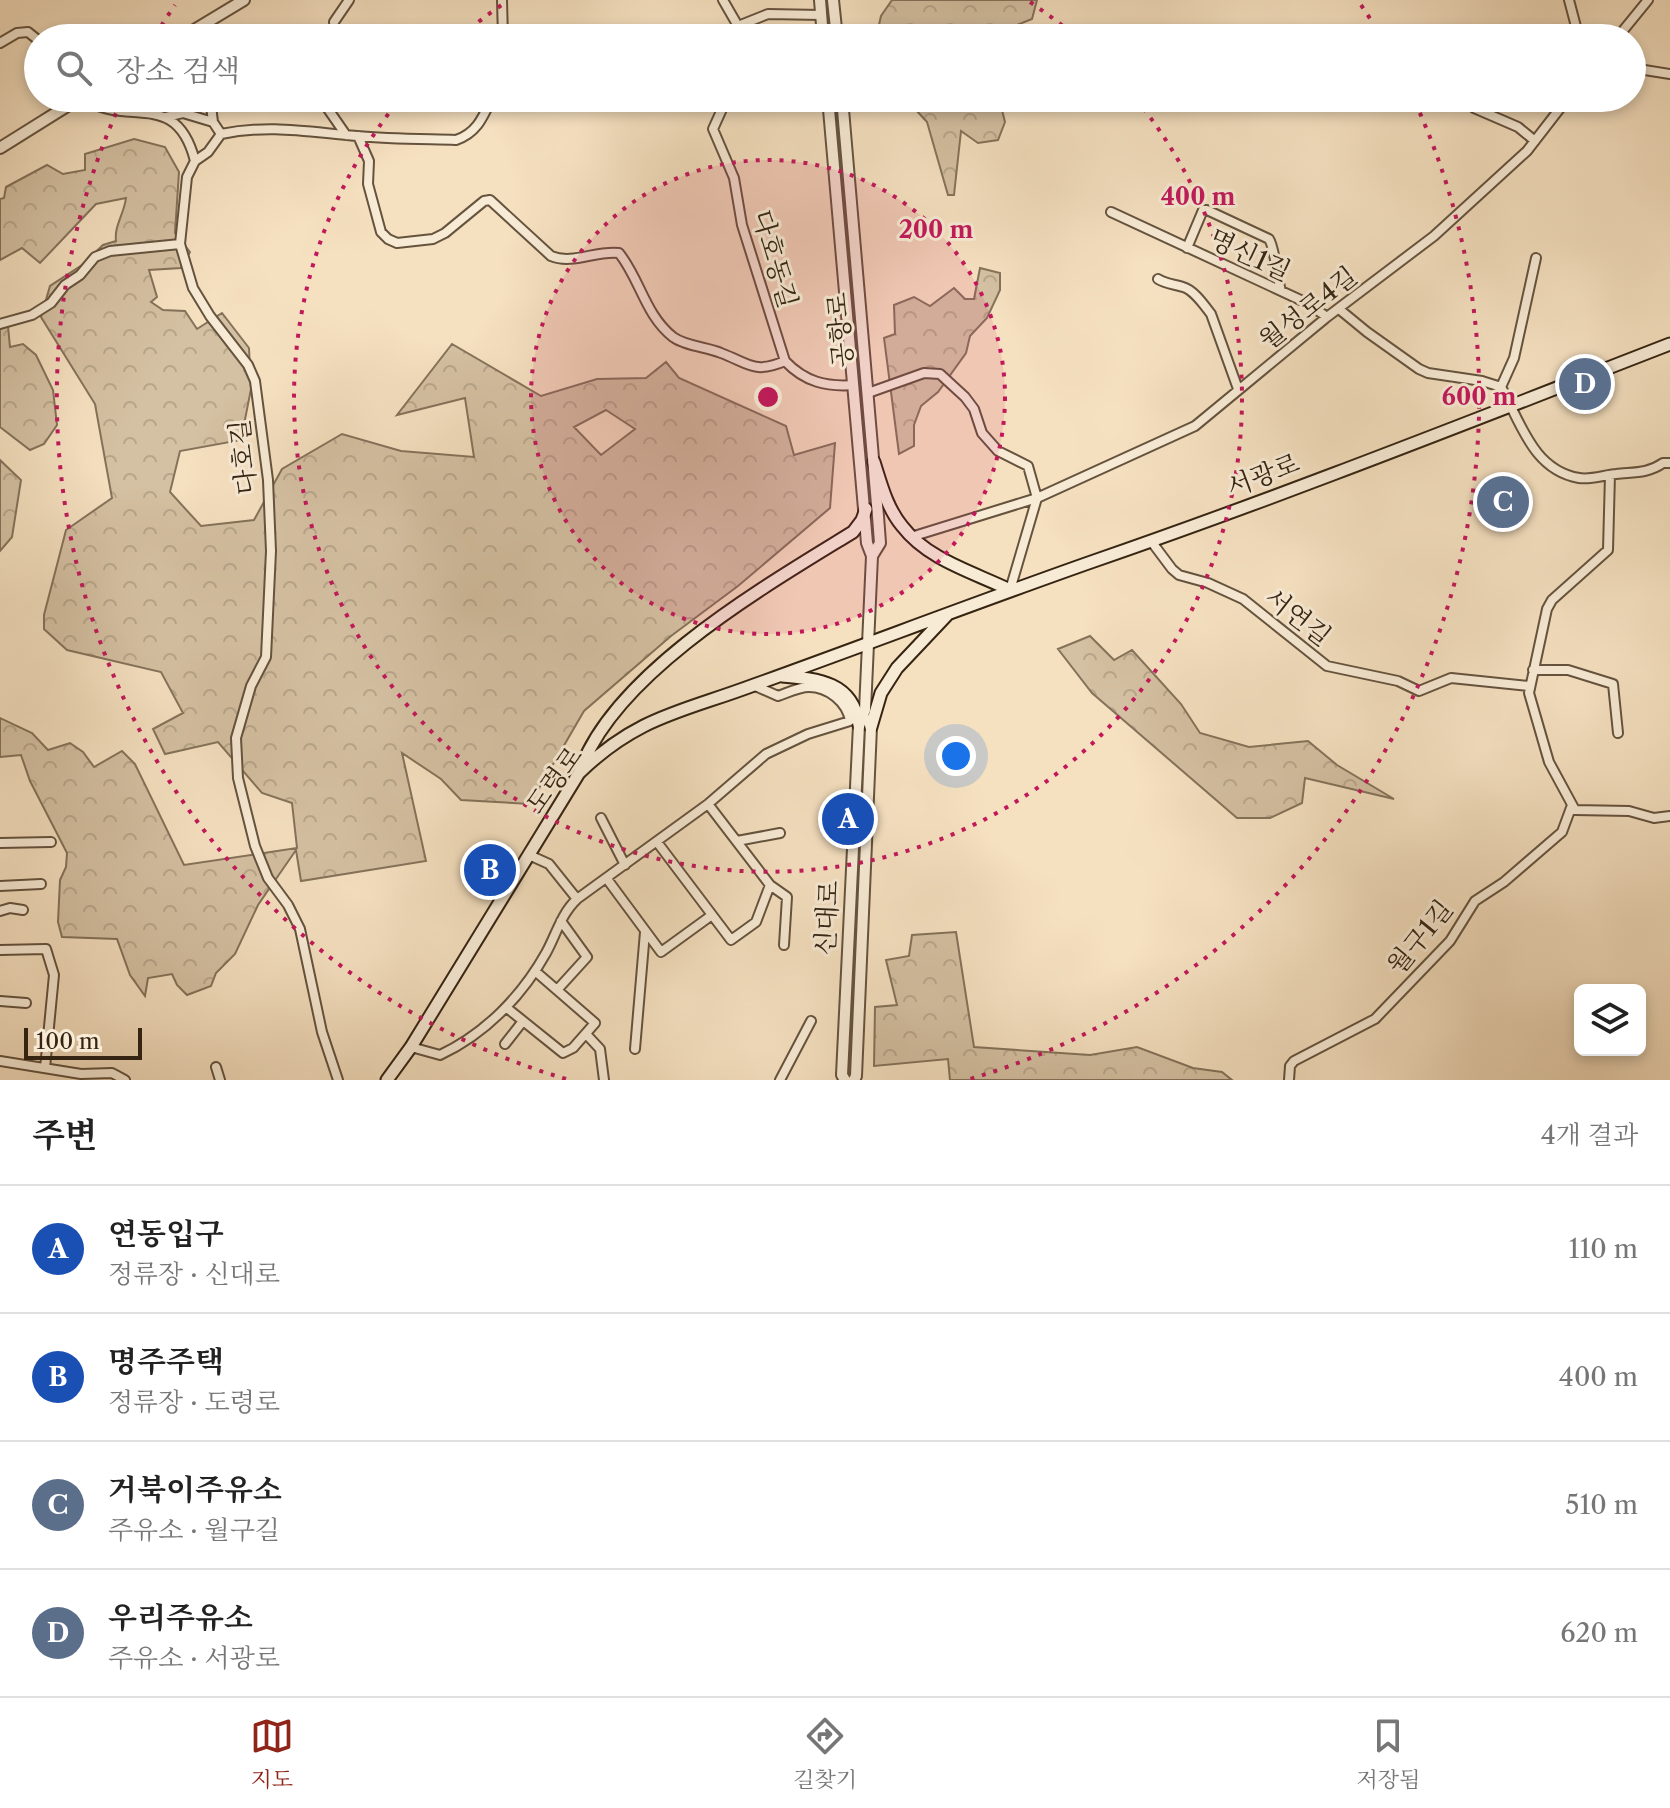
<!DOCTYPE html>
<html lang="ko">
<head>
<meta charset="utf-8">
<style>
  :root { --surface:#fff; --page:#f2f2f2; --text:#222; --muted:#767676; --line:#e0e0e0; --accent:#8f2418 }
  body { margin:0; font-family:"Libre Caslon Text","Noto Serif KR",serif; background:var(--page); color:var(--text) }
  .controls { position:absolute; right:24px; bottom:24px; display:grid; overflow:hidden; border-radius:12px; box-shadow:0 4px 12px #0003 }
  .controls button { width:72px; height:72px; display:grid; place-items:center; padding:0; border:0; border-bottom:2px solid var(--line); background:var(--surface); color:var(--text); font:40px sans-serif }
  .scale { position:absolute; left:24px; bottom:20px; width:118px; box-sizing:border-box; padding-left:8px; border:4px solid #352412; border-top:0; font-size:22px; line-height:28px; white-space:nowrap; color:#352412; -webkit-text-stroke:6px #f8ebd6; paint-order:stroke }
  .you { position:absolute; left:956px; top:756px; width:28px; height:28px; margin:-20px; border:6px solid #fff; border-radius:50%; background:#1a73e8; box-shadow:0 0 0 12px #1a73e833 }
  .badge { display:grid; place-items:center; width:52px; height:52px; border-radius:50%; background:var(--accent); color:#fff; font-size:26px; font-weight:700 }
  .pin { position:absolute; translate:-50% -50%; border:4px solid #fff; box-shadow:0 2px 8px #0006 }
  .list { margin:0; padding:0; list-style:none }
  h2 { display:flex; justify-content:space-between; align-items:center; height:104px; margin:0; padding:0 32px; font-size:34px }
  h2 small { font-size:26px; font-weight:400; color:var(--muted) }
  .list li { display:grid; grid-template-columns:52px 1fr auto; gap:24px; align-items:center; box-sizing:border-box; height:128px; padding:0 32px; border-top:2px solid var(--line) }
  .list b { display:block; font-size:30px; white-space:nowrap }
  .list p { margin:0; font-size:26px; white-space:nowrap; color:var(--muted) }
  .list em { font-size:26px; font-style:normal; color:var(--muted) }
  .icon { flex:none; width:44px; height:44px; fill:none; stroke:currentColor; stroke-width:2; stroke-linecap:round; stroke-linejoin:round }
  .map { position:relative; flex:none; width:1670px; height:1080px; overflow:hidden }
  .search { position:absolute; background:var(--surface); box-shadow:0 4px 12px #0003; left:24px; right:24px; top:24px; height:88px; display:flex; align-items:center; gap:20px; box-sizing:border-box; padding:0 28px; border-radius:44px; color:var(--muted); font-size:30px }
  .sheet { height:616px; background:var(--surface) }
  nav { display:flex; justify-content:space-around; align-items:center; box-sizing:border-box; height:112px; border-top:2px solid var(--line); background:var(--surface); font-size:22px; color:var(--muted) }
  nav a { display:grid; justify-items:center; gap:4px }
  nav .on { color:var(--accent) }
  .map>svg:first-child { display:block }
  .forest { fill:url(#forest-crowns); stroke:#84725a; stroke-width:2; fill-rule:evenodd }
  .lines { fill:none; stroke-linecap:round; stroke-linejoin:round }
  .minor-casing { stroke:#65533e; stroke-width:12 }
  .tertiary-casing { stroke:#65533e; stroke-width:14 }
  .secondary-casing { stroke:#352412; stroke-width:15 }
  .minor { stroke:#f8ebd6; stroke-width:8 }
  .tertiary { stroke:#f8ebd6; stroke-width:10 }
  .secondary { stroke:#f8ebd6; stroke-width:11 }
  .ring { fill:none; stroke:#c2185b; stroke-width:4; stroke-dasharray:4 8 }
  .labels { text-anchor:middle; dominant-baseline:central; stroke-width:6; stroke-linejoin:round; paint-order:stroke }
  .street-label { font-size:26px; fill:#352412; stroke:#f8ebd6 }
  .centre { fill:#c2185b; stroke:#f8ebd6; stroke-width:4 }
  .ring-label { font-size:24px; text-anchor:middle; font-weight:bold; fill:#c2185b; stroke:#f8ebd6; stroke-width:6; stroke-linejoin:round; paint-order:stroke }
</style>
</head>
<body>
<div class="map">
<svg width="1670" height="1080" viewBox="0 0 1670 1080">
  <defs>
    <pattern id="forest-crowns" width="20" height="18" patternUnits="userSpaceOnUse" patternTransform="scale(2)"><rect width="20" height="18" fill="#d4c0a2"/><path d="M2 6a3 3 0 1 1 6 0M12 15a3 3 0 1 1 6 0" fill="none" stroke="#b7a58a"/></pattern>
  </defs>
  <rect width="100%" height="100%" fill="#f5e0c0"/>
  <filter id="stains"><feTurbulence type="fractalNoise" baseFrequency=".0025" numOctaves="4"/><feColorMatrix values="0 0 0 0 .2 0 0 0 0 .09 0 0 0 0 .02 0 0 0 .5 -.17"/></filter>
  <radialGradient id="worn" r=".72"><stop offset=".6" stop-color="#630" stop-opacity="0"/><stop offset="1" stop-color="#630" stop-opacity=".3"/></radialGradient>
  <path class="forest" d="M892 0H1037L1032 19 1012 27 1003 38H876L881 16Z
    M905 98H999L1005 122 998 140 978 143 961 131 954 195H948L927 122Z
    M134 139 165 147 179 172 175 233 190 252 181 268 149 270 157 297 151 302 163 310 185 311 197 329 222 313 249 348 251 389 241 440 180 451 170 492 201 526 254 520 282 469 342 434 401 451 474 457 465 398 397 415 452 344 541 396 597 379 646 378 666 362 679 378 786 426 794 455 835 443 830 508 738 586 671 636 584 711 530 804 461 800 441 779 402 753 426 861 301 881 296 850 258 905 235 954 216 973 211 986 187 995 177 985 172 974 148 978 145 996 130 975 117 939 62 937 58 922 60 880 66 867 67 853 30 781 21 755 0 757V718L32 733 48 750 70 743 83 752 94 767 122 751 135 764 184 865 297 848 292 803 262 793 218 742 165 754 153 729 183 713 161 672 67 650 44 629V615L66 530 112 498 95 404 41 317 50 286 82 265 103 245 116 241C114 226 124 214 126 198L96 204 40 263 22 248 0 260V199L4 198 6 187 47 165 63 174 85 170V154ZM606 410 635 429 601 455 574 427Z
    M980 268 1000 273V290L987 318 970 336 966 353 938 392 921 406 914 425V446L899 454 884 338 895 334 894 305 914 297 930 306 954 288 965 299H974Z
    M8 326 10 347 23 344 36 355 53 390 57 425 44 444 30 450 0 427V329Z
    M0 460 21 480 12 537 0 551Z
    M1090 636 1114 660 1132 650 1181 704 1200 733 1249 747 1308 741 1337 765 1394 799 1305 778 1302 803 1270 818H1237L1092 693 1058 649Z
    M956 932 974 1047 1090 1055 1137 1047 1193 1068 1222 1072 1232 1080H950L948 1059 874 1066 875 1007 897 1005 886 960 909 956 912 935Z"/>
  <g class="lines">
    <defs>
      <path id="minor" d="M502 0 503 38
        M1569 0 1579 38
        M207 23 208 38
        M738 26 768 14 821 15
        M336 38 334 22 349 0
        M722 38 738 26 723 0
        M1617 38 1648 0
        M0 43 17 33 28 32 38 40
        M1632 68 1670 74
        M83 98C127 129 176 87 195 161
        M210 98 213 122 221 134
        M331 98 328 109 346 135
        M727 98 713 129 734 178 742 225 785 361C805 382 826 387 854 385
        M1474 108 1518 127 1535 141
        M183 113 213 122
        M166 117 183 113 202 98
        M358 136 369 161 368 184 381 232 388 239 397 243 433 239 445 233 484 201 490 200 551 256C573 265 596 250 619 253 640 279 645 315 673 337 685 346 707 347 721 353 750 364 754 374 785 361
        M1111 212 1307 303 1327 317
        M1187 248 1203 210H1207L1269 239C1275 248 1277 278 1281 291
        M1536 258 1514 358 1501 387C1521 423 1533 470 1579 478 1591 480 1604 475 1616 474 1634 472 1647 474 1663 463H1670
        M1158 279C1166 284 1174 284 1183 287 1194 290 1204 305 1211 314L1238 389
        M1339 309 1367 332 1419 369 1428 373 1482 381 1501 387
        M0 324 32 315 51 303 65 285 80 275 95 257 110 251 180 244
        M868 393 924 373 940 374 965 397 974 409 982 433 998 451 1028 466 1037 498 911 537
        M1610 475 1608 550 1552 600 1547 609 1529 693 1549 762 1575 810 1629 811 1654 818 1670 816
        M1151 541 1172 569 1179 575 1208 583 1243 599 1327 666 1398 681 1419 691 1451 678 1529 686
        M1010 590 1037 498 1195 426 1327 317 1434 236 1527 151 1568 98
        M1533 670H1568L1613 684 1618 733
        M708 804 770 885 787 897 784 945
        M601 818 625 865
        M737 841 780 833
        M657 842 731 940 756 922 770 885
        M0 843 51 842
        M529 855 549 864 577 899
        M607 879 661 952 712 915
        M0 886 41 884
        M0 911 10 908 23 910
        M0 950 46 949 54 975 45 1068
        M557 990 587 957 561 921
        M0 1001 26 1003
        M507 1008 563 1053 573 1048 595 1023 535 971
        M586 1034 600 1049 604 1080
        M505 1044 523 1021
        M411 1047 440 1055C485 1034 522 996 546 953 556 935 561 914 577 899L708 804 766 754 808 734 850 721C847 702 828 687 809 687 799 687 787 693 778 696L753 685
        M635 1049 645 932
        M0 1061 81 1074 112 1073 125 1080
        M216 1067 220 1080
        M338 1080 322 1032 300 929 288 905 268 878 255 846 238 778 236 738 251 686 266 657 271 551 268 480 255 381 248 365 210 316 193 288 180 244 187 177 195 161 208 152 221 134C270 124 308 132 357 136 389 139 423 139 456 140 477 133 483 117 492 98
        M780 1080 811 1021
        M1289 1080 1290 1066 1294 1061 1375 1019 1450 941 1475 901 1504 882 1562 832 1572 805"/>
      <path id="tertiary" d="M820 0 823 38
        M833 0 837 38
        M181 38 244 0
        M828 98 867 543 872 556 865 710 859 725 842 1075 845 1080
        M842 98 878 516 880 543 872 556
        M0 148 80 98
        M854 1080 856 1076 871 727 868 720"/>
      <path id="secondary" d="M874 462C881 484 887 508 902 526 928 560 973 572 1010 590
        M782 676C819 679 853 682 859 725
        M871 727 881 693 897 668 948 614
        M580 771C614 673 767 585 853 532L862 520 866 509
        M387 1080 411 1047 579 773C638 716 682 712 754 685 868 644 980 601 1094 561 1288 494 1479 418 1670 344"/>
    </defs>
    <use href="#minor" class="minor-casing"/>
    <use href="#tertiary" class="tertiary-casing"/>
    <use href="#secondary" class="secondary-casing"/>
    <use href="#minor" class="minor"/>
    <use href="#tertiary" class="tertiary"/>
    <use href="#secondary" class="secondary"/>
  </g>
  <circle cx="768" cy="397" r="237" fill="#c2185b" fill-opacity=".12"/>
  <g class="ring">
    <circle cx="768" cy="397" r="237"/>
    <path d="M460 37A474 474 0 0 1 506 2M1030 2A474 474 0 0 1 1076 37M1136 99A474 474 0 1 1 400 99"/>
    <path d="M566 1079A711 711 0 0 1 121 102M155 36A711 711 0 0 1 175 5M1361 5A711 711 0 0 1 1381 36M1415 102A711 711 0 0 1 970 1079"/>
  </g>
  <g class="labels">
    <g class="street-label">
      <text transform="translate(1250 255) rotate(25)">명신1길</text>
      <text transform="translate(775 259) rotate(74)">다호동길</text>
      <text transform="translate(1308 308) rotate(-38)">월성로4길</text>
      <text transform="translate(840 330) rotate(-95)">공항로</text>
      <text transform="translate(243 457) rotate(-96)">다호길</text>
      <text transform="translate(1263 475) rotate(-21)">서광로</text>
      <text transform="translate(1298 617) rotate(38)">서연길</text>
      <text transform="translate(554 780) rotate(-54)">도령로</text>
      <text transform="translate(827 918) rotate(-87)">신대로</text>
      <text transform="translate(1420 937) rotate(-51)">월구1길</text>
    </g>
  </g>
  <circle cx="768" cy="397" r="12" class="centre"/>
  <g class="ring-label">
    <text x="1198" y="205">400 m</text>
    <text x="936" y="238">200 m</text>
    <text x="1479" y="405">600 m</text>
  </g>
  <rect width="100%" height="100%" filter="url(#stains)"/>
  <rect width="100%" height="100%" fill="url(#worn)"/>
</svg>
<div class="controls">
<button><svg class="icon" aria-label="layers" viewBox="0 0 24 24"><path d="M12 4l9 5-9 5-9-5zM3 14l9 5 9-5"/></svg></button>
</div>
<div class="scale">100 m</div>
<div class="you"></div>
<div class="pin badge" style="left:848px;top:819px;background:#1a4fb4">A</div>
<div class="pin badge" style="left:490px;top:870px;background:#1a4fb4">B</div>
<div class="pin badge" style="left:1503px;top:502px;background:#5c6f8a">C</div>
<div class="pin badge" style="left:1585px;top:384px;background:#5c6f8a">D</div>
<div class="search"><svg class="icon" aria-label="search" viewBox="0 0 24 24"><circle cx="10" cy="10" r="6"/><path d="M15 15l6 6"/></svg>장소 검색</div>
</div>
<section class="sheet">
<h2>주변<small>4개 결과</small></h2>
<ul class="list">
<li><span class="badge" style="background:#1a4fb4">A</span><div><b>연동입구</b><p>정류장 · 신대로</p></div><em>110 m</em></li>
<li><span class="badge" style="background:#1a4fb4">B</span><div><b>명주주택</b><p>정류장 · 도령로</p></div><em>400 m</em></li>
<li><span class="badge" style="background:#5c6f8a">C</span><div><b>거북이주유소</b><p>주유소 · 월구길</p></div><em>510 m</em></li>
<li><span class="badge" style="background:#5c6f8a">D</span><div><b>우리주유소</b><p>주유소 · 서광로</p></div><em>620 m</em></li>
</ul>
</section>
<nav>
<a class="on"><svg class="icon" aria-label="map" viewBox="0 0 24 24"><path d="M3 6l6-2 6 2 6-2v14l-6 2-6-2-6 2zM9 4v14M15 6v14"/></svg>지도</a>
<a><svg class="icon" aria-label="directions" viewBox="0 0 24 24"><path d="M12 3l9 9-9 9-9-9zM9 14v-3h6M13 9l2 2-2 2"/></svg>길찾기</a>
<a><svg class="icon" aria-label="saved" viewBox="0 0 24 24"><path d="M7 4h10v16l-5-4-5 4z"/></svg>저장됨</a>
</nav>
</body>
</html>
